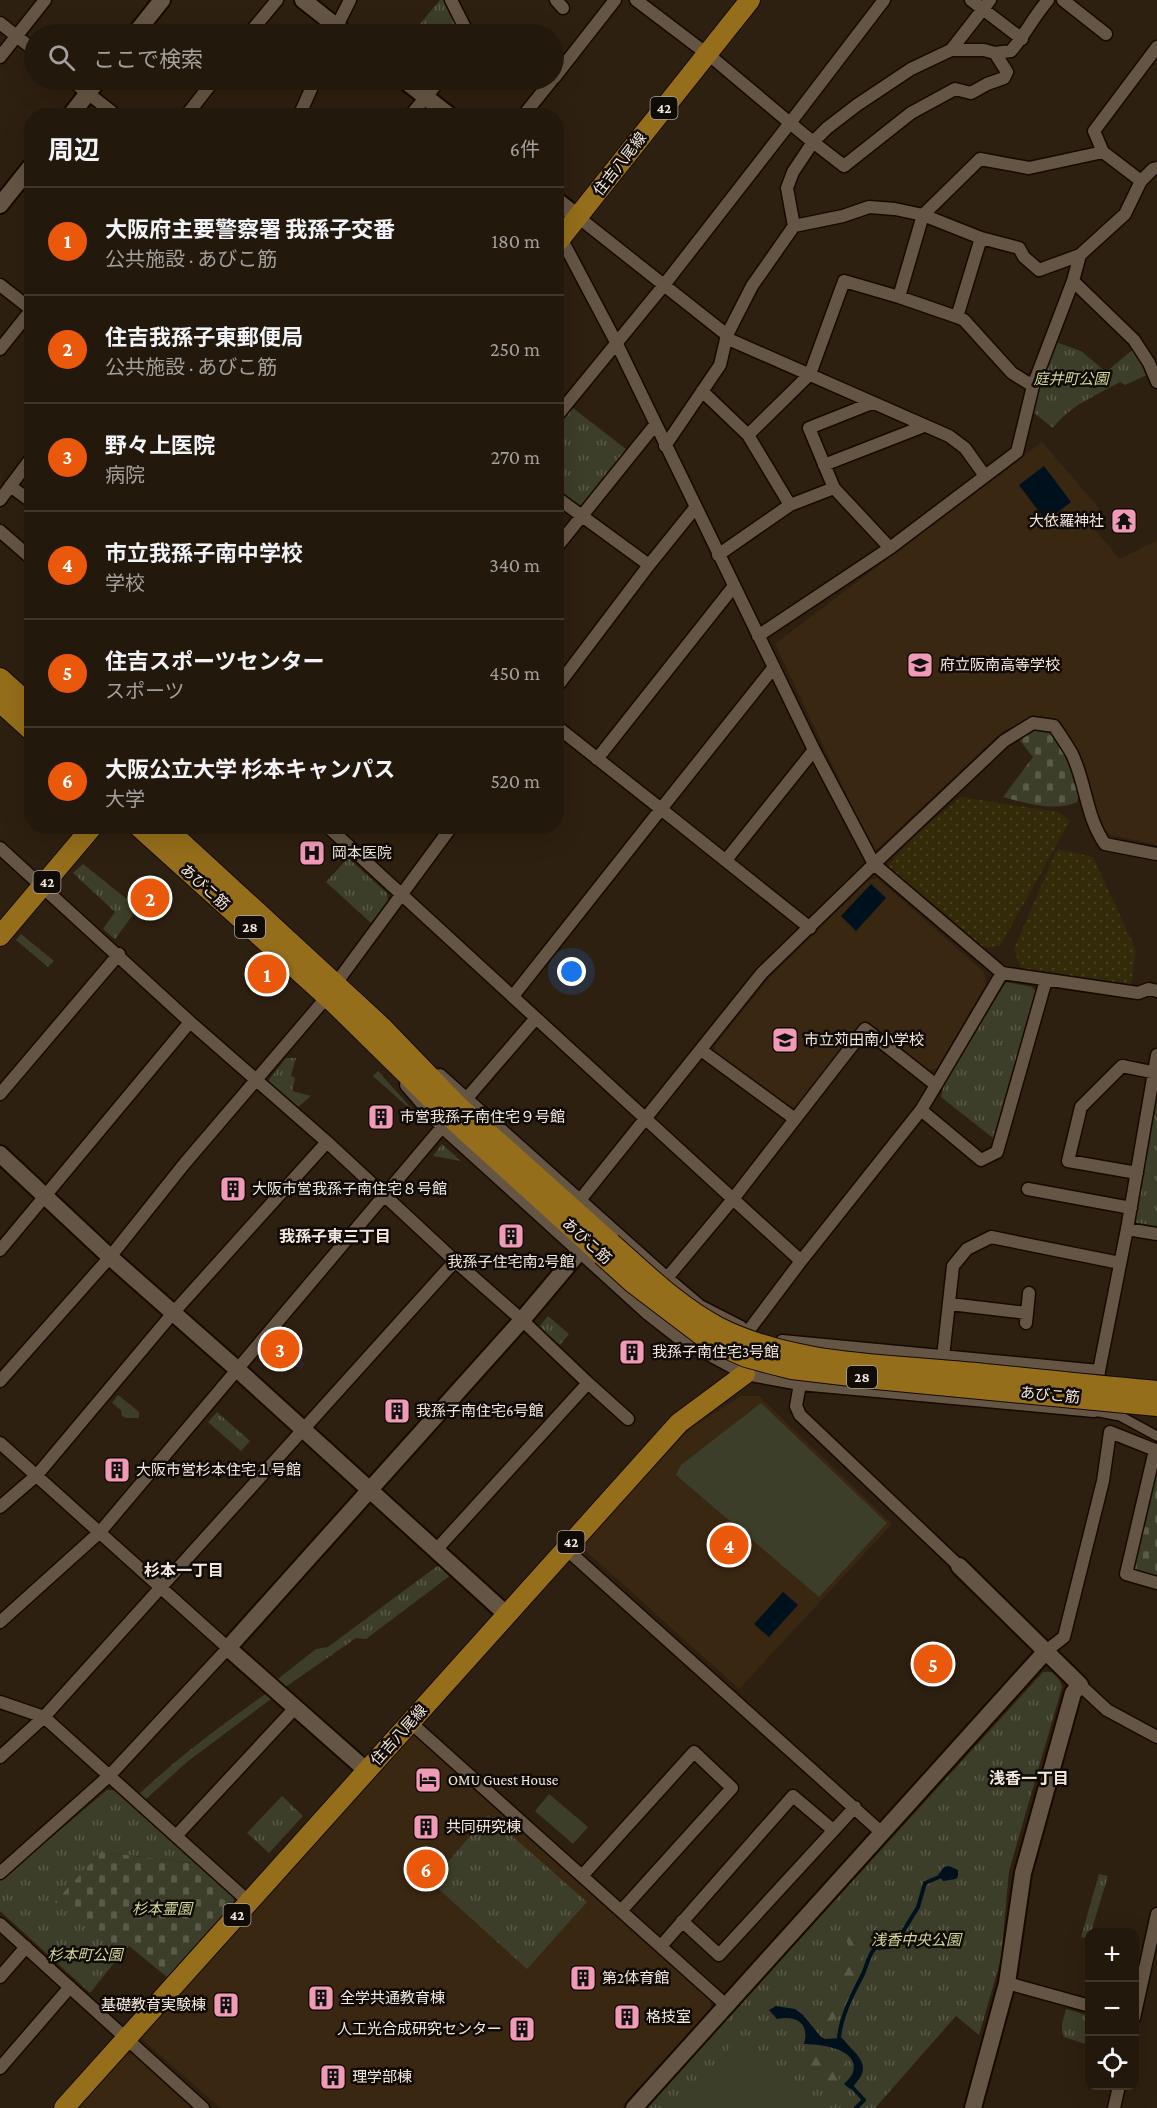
<!DOCTYPE html>
<html lang="ja">
<head>
<meta charset="utf-8">
<style>
  :root { --surface:#22180c; --page:#2e251a; --text:#f1f3f6; --muted:#a2a09d; --line:#3f372d; --accent:#ea580c }
  body { margin:0; font-family:"Crimson Pro","Noto Sans JP",serif; background:var(--page); color:var(--text) }
  .controls { position:absolute; right:18px; bottom:18px; display:grid; overflow:hidden; border-radius:12px; box-shadow:0 6px 24px #0002 }
  .controls button { width:54px; height:54px; display:grid; place-items:center; padding:0; border:0; border-bottom:2px solid var(--line); background:var(--surface); color:var(--text); font:30px sans-serif }
  .you { position:absolute; left:572px; top:972px; width:21px; height:21px; margin:-15px; border:4px solid #fff; border-radius:50%; background:#1a73e8; box-shadow:0 0 0 9px #1a73e833 }
  .badge { display:grid; place-items:center; width:39px; height:39px; border-radius:50%; background:var(--accent); color:#fff; font-size:20px; font-weight:700 }
  .pin { position:absolute; translate:-50% -50%; border:3px solid #fff; box-shadow:0 2px 6px #0006 }
  .list { margin:0; padding:0; list-style:none }
  h2 { display:flex; justify-content:space-between; align-items:center; height:78px; margin:0; padding:0 24px; font-size:26px }
  h2 small { font-size:20px; font-weight:400; color:var(--muted) }
  .list li { display:grid; grid-template-columns:39px 1fr auto; gap:18px; align-items:center; box-sizing:border-box; height:108px; padding:0 24px; border-top:2px solid var(--line) }
  .list b { display:block; font-size:22px; white-space:nowrap }
  .list p { margin:0; font-size:20px; white-space:nowrap; color:var(--muted) }
  .list em { font-size:20px; font-style:normal; color:var(--muted) }
  .icon { flex:none; width:33px; height:33px; fill:none; stroke:currentColor; stroke-width:2; stroke-linecap:round; stroke-linejoin:round }
  .map { position:relative; flex:none; width:1157px; height:2108px; overflow:hidden }
  .search { position:absolute; background:var(--surface); box-shadow:0 6px 24px #0002; left:24px; top:24px; width:540px; height:66px; display:flex; align-items:center; gap:15px; box-sizing:border-box; padding:0 21px; border-radius:33px; color:var(--muted); font-size:22px }
  .panel { position:absolute; background:var(--surface); box-shadow:0 6px 24px #0002; left:24px; top:108px; width:540px; height:726px; border-radius:24px }
  .map>svg:first-child { display:block }
  .built { fill:#3a2712 }
  .medical { fill:#382425 }
  .grass { fill:url(#grass-tufts) }
  .forest { fill:url(#forest-firs) }
  .sand { fill:url(#sand-dots) }
  .cemetery { fill:url(#cemetery-stones) }
  .garden { fill:#3c3e29 }
  .water { fill:#00111e }
  .lines { fill:none; stroke-linecap:round; stroke-linejoin:round }
  .stream { stroke:#00111e; stroke-width:4 }
  .pedestrian-casing { stroke:#160900; stroke-width:12 }
  .minor-casing { stroke:#160900; stroke-width:15 }
  .tertiary-casing { stroke:#160900; stroke-width:20 }
  .primary-casing { stroke:#160900; stroke-width:22 }
  .pedestrian { stroke:#655544; stroke-width:9 }
  .minor { stroke:#655544; stroke-width:12 }
  .tertiary { stroke:#655544; stroke-width:16 }
  .primary { stroke:#946e1b; stroke-width:20 }
  .primary-bridge-casing { stroke:#160900; stroke-width:22; stroke-linecap:butt }
  .primary-bridge { stroke:#946e1b; stroke-width:20 }
  .labels { text-anchor:middle; dominant-baseline:central; stroke-width:5; stroke-linejoin:round; paint-order:stroke }
  .shield { fill:#110b05; stroke:#aea59d; stroke-width:1.5 }
  .shield-label { font-size:14px; font-weight:bold; fill:#f1e7de }
  .street-label { font-size:15px; fill:#f1e7de; stroke:#110b05 }
  .park-label { font-size:15px; font-style:italic; fill:#d1d79a; stroke:#110b05 }
  .poi-label { font-size:15px; fill:#f1e7de; stroke:#110b05; text-anchor:start }
  .neighbourhood-label { font-size:16px; font-weight:bold; fill:#f1e7de; stroke:#110b05 }
</style>
</head>
<body>
<div class="map">
<svg width="1157" height="2108" viewBox="0 0 1157 2108">
  <defs>
    <pattern id="grass-tufts" width="24" height="20" patternUnits="userSpaceOnUse" patternTransform="scale(1.5)"><rect width="24" height="20" fill="#3c3e29"/><path d="M3 7l-1-3M5 7V3M7 7l1-3M15 17l-1-3M17 17v-4M19 17l1-3" fill="none" stroke="#595a48"/></pattern>
    <pattern id="forest-firs" width="22" height="20" patternUnits="userSpaceOnUse" patternTransform="scale(1.5)"><rect width="22" height="20" fill="#3c3e29"/><path d="M5 1l3.5 6h-7zM16 11l3.5 6h-7z" fill="#595a48"/></pattern>
    <pattern id="sand-dots" width="8" height="8" patternUnits="userSpaceOnUse" patternTransform="scale(1.5)"><rect width="8" height="8" fill="#322a08"/><path d="M2 2h.1M6 6h.1" fill="none" stroke="#463f20" stroke-width="1.8" stroke-linecap="round"/></pattern>
    <pattern id="cemetery-stones" width="16" height="16" patternUnits="userSpaceOnUse" patternTransform="scale(1.5)"><rect width="16" height="16" fill="#3c3e29"/><path d="M2 7V4a2 2 0 0 1 4 0v3zM10 15v-3a2 2 0 0 1 4 0v3z" fill="#595a48"/></pattern>
  </defs>
  <rect width="100%" height="100%" fill="#2e2010"/>
  <path class="built" d="M1042 442 1103 513 1090 524 1120 559 1157 540V845L1110 835 1100 825 1071 743 1035 718 1003 731 874 852 775 644Z
    M877 878 984 972 986 985 937 1068 929 1070 864 1021 797 1106 788 1109 715 1052V1045L769 978 869 880Z
    M741 1396H759L892 1524 739 1689 586 1551 587 1539 690 1429Z
    M414 1735 710 2000 711 2009 622 2108H220L143 2040 142 2034 406 1737Z
    M132 2053 192 2108H78L125 2055Z"/>
  <path class="medical" d="M282 1330 308 1352 302 1361 305 1363 301 1370 288 1360 294 1351 289 1348 283 1356 269 1346Z"/>
  <path class="grass" d="M440 0H447L464 34H415L420 24Z
    M1056 342 1081 351 1106 372 1136 347 1149 374 1125 385 1120 382C1097 395 1069 406 1053 428L1032 411Z
    M573 408 627 450 584 505H578L557 487 556 428Z
    M348 858 387 893 388 902 371 923 326 882Z
    M83 864 138 908 115 939 103 929 115 912 73 873Z
    M21 934 54 961 48 967 16 940Z
    M1006 982 1032 987 1037 993 993 1138 941 1097 944 1084Z
    M286 1058H296L291 1076 295 1078 292 1091 311 1096 297 1108 268 1081Z
    M378 1071 420 1118 373 1076Z
    M1157 1089V1226L1137 1223 1134 1218Z
    M442 1144 461 1161 433 1156Z
    M548 1316 569 1334 560 1345 539 1327Z
    M118 1395 139 1412V1418H126L122 1416 121 1410 112 1403Z
    M217 1412 250 1441 241 1451 208 1422Z
    M440 1564 451 1575 366 1639 356 1638 284 1688 274 1682 316 1649 328 1647Z
    M1043 1672H1052L1059 1679 1062 1687 1009 1871 1001 1959 979 2035 956 2016 875 2108H646Z
    M270 1691 275 1696 187 1762 145 1800 139 1794C180 1756 224 1723 270 1691Z
    M107 1790H118L202 1864 101 1852 56 1902 122 1953 90 1993 0 1911V1881Z
    M282 1796 303 1816 269 1853 247 1833Z
    M488 1815 587 1902 527 1969 431 1882Z
    M1099 1874 1108 1876 1091 1932H1090L1089 1939 1081 1937Z
    M1066 2009 1089 2016V2045L1064 2037C1059 2028 1064 2018 1066 2009Z"/>
  <path class="forest" d="M853 1935 868 1937C864 1956 851 2009 834 2019 831 2022 825 2023 821 2024L824 2010 833 2000 842 1977 845 1957 850 1949 847 1942V1936Z
    M822 2048 837 2054 847 2061 846 2071 837 2075 842 2084 834 2085 802 2059 801 2050Z"/>
  <path class="sand" d="M961 797 1059 812 1070 821 1000 946 983 948 887 866 915 835Z
    M1057 849 1093 857 1136 950 1131 985 1021 969 1014 949Z"/>
  <path class="cemetery" d="M1031 729 1045 730 1053 734 1066 757 1080 789 1077 802C1055 812 1026 803 1003 797L1033 757 1018 738Z
    M1157 1461V1576L1134 1570 1133 1565Z
    M101 1852 202 1864 233 1892 234 1902 167 1977 129 1946 122 1953 55 1902Z"/>
  <path class="garden" d="M761 1403 887 1523 819 1597 676 1475 681 1465Z
    M549 1794 588 1827 573 1844 535 1811Z
    M733 2045 750 2046 821 2108H677Z"/>
  <path class="water" d="M1044 466 1071 502 1046 521 1019 485Z
    M871 884 886 898 856 931 841 916Z
    M783 1592 798 1605 769 1637 754 1624Z
    M949 1866 958 1870V1876L956 1879 943 1881 938 1875 944 1867Z
    M776 2006 795 2009 803 2015 821 2037 825 2039 842 2038C859 2058 875 2066 850 2089L844 2084C847 2081 852 2076 853 2072 860 2048 818 2044 804 2044 810 2023 796 2015 777 2019L769 2010Z"/>
  <g class="lines">
    <path class="stream" d="M839 2038C841 2015 853 1994 863 1974 867 1965 868 1956 875 1948L889 1947 896 1943 918 1907 925 1883 939 1877
      M852 2087 864 2100 856 2108"/>
    <defs>
      <path id="pedestrian" d="M1094 1411 1120 1416 1157 1436"/>
      <path id="minor" d="M451 0 468 34
        M556 0 563 8
        M971 0 1022 39
        M990 0 951 50 911 69 857 105 827 128 813 142 844 166 911 113 955 89 971 93 987 84 1004 78 1007 72 995 53 1011 51C1025 35 1034 16 1048 0
        M1063 0 1106 34
        M0 23 34 50
        M249 34 277 0
        M333 34 350 0
        M951 50H984L995 53
        M0 57 45 0
        M554 78 615 0
        M71 80 117 116
        M186 116 214 80
        M299 116 315 80
        M410 116 440 80
        M523 116 552 80
        M1141 181 1103 152 1094 131 1157 47
        M578 217 727 335
        M794 226 843 216 869 207 895 209 923 215 981 238 1019 248 1024 257 1039 270 1080 255
        M561 238 616 342 814 750 874 864 1002 973
        M1073 281 1134 340 1149 363 1157 382
        M0 285 32 310
        M899 297 923 215 980 159 1029 168 1103 152
        M957 317 981 238
        M726 338 949 436 965 448 985 476
        M0 349 32 309
        M702 391 748 435 790 505
        M556 417 664 285 790 123 715 60 636 0
        M748 435 810 374 844 281 899 297 957 317 964 320 1012 373 1033 386
        M665 446 720 365 727 335 752 286 794 226 787 188 793 172 813 142 790 123 884 0
        M824 465 924 426
        M10 486 32 502
        M834 488 809 428 872 403
        M556 497 649 565
        M0 500 32 457
        M0 531 32 559
        M556 548 655 425
        M718 555 790 505 834 488 890 548
        M758 636 890 548 1017 452 1033 386 1073 281 1080 255 1125 214 1141 181 1153 169 1157 168
        M774 667 661 809 810 928
        M556 688 649 565 695 508
        M597 759 734 586
        M327 826 733 1199 667 1278
        M0 848 190 1022 327 1142 455 1261 522 1320 588 1383 436 1550
        M726 860 814 750
        M513 996 661 809 556 726
        M701 1050 795 1119
        M440 1075 667 1278 700 1306 741 1327
        M406 1085 442 1127 648 1314 680 1339 745 1374 800 1384 1094 1411 1099 1371 1127 1229 1157 1055
        M0 1094 119 954
        M467 1098 536 1018
        M921 1110 981 1160 997 1152 1046 980
        M1137 1173 1068 1161 1081 1107 1122 1066 1157 1073
        M1028 1189 1131 1208
        M580 1200 762 973 874 864 1004 741 1033 723 1054 726C1060 735 1067 745 1072 754 1086 783 1086 817 1105 844L1157 854
        M1127 1229 1157 1234
        M0 1250 190 1022
        M801 1261 733 1199 865 1029 936 1085 1002 973 1138 993 1149 989 1157 991
        M950 1304 1027 1313
        M1026 1323 1029 1293
        M749 1330 801 1261 921 1110 936 1085
        M782 1341 1099 1371
        M943 1357 953 1266 967 1249 991 1237 1120 1263
        M0 1381 110 1257 185 1163 320 1005 452 826
        M588 1383 628 1419
        M800 1384 796 1406 800 1415 959 1566
        M0 1443 228 1648 110 1775 0 1873
        M0 1507 37 1475 173 1313 327 1142
        M565 1548 882 1833
        M0 1622 100 1532 442 1127
        M1046 1651 1064 1637 1103 1481 1110 1432 1155 1450 1126 1574 1157 1583
        M1080 1685 1107 1710 1157 1737
        M0 1702 44 1717 249 1902
        M410 1722 727 2006
        M0 1757 44 1717 455 1261
        M176 1836 295 1708
        M582 1876 694 1752 732 1788 621 1911
        M682 1921 719 1955 855 1807
        M0 1924 203 2108
        M661 1946 793 1796 833 1830
        M0 1977 26 1947
        M1007 1983 1090 2006
        M1134 2018 1157 1914
        M0 2068 70 1987
        M1114 2108 1119 2086"/>
      <path id="tertiary" d="M303 0 346 34
        M135 34 162 0
        M404 80 450 116
        M70 116 98 80
        M556 200 578 217
        M0 205 32 165
        M0 1154 110 1257 238 1370 506 1614
        M959 1566 1080 1685 1073 1693 1023 1873 1007 1983 973 2108
        M367 1771 228 1648 522 1320 580 1251
        M634 2108 1046 1651"/>
      <path id="primary" d="M556 244 750 0
        M0 678 32 707
        M0 702 32 731
        M138 826 334 1003 450 1117 602 1255
        M164 826 381 1026 458 1106 611 1243
        M0 936 93 826
        M64 2108 679 1423 745 1374"/>
    </defs>
    <use href="#pedestrian" class="pedestrian-casing"/>
    <use href="#minor" class="minor-casing"/>
    <use href="#tertiary" class="tertiary-casing"/>
    <use href="#primary" class="primary-casing"/>
    <use href="#pedestrian" class="pedestrian"/>
    <use href="#minor" class="minor"/>
    <use href="#tertiary" class="tertiary"/>
    <use href="#primary" class="primary"/>
    <defs>
      <path id="primary-bridge" d="M611 1243C644 1272 678 1306 718 1327 789 1363 875 1364 953 1371 1021 1377 1089 1385 1157 1391
        M602 1255 633 1283 708 1340 746 1357 768 1363 792 1369 876 1379 1157 1406"/>
    </defs>
    <use href="#primary-bridge" class="primary-bridge-casing"/>
    <use href="#primary-bridge" class="primary-bridge"/>
  </g>
  <defs>
    <symbol id="temple-square" viewBox="-11 -11 22 22"><rect x="-9" y="-9" width="18" height="18" rx="4" fill="#f09ab5" stroke="#110b05"/><path d="M0-6L5-2H3V0L6.5 2.5H4V6H1.5V3h-3V6H-4V2.5H-6.5L-3 0V-2H-5Z" fill="#111"/></symbol>
    <symbol id="school-square" viewBox="-11 -11 22 22"><rect x="-9" y="-9" width="18" height="18" rx="4" fill="#f09ab5" stroke="#110b05"/><path d="M0-5L7-2L0 1L-7-2ZM-4 1L0 2.5L4 1V4Q0 6-4 4Z" fill="#111"/></symbol>
    <symbol id="hospital-square" viewBox="-11 -11 22 22"><rect x="-9" y="-9" width="18" height="18" rx="4" fill="#f09ab5" stroke="#110b05"/><path d="M-5-5h3v3.5h4V-5h3V5h-3V1.5h-4V5h-3Z" fill="#111"/></symbol>
    <symbol id="building-square" viewBox="-11 -11 22 22"><rect x="-9" y="-9" width="18" height="18" rx="4" fill="#f09ab5" stroke="#110b05"/><path d="M-4-6H4V6H1V3H-1V6H-4ZM-2.5-4.3h1.7v1.8h-1.7ZM.8-4.3h1.7v1.8H.8ZM-2.5-1h1.7V.8h-1.7ZM.8-1h1.7V.8H.8Z" fill="#111"/></symbol>
    <symbol id="hotel-square" viewBox="-11 -11 22 22"><rect x="-9" y="-9" width="18" height="18" rx="4" fill="#f09ab5" stroke="#110b05"/><path d="M-6-4.5h1.5V1H6V5H4.5V3h-9V5H-6ZM-4 0a1.8 1.8 0 1 1 3.6 0ZM.5 0V-2.5h3Q6-2.5 6 0Z" fill="#111"/></symbol>
  </defs>
  <g fill-rule="evenodd">
    <use href="#temple-square" x="1109" y="506" width="30" height="30"/>
    <use href="#school-square" x="905" y="650" width="30" height="30"/>
    <use href="#hospital-square" x="297" y="838" width="30" height="30"/>
    <use href="#school-square" x="770" y="1025" width="30" height="30"/>
    <use href="#building-square" x="366" y="1102" width="30" height="30"/>
    <use href="#building-square" x="218" y="1174" width="30" height="30"/>
    <use href="#building-square" x="496" y="1221" width="30" height="30"/>
    <use href="#building-square" x="617" y="1337" width="30" height="30"/>
    <use href="#building-square" x="382" y="1396" width="30" height="30"/>
    <use href="#building-square" x="102" y="1455" width="30" height="30"/>
    <use href="#hotel-square" x="413" y="1765" width="30" height="30"/>
    <use href="#building-square" x="411" y="1812" width="30" height="30"/>
    <use href="#building-square" x="568" y="1963" width="30" height="30"/>
    <use href="#building-square" x="306" y="1983" width="30" height="30"/>
    <use href="#building-square" x="211" y="1990" width="30" height="30"/>
    <use href="#building-square" x="612" y="2002" width="30" height="30"/>
    <use href="#building-square" x="507" y="2014" width="30" height="30"/>
    <use href="#building-square" x="318" y="2062" width="30" height="30"/>
  </g>
  <g class="labels">
    <g class="shield">
      <rect x="650.5" y="97" width="27" height="22" rx="4.5"/>
      <rect x="33.5" y="871" width="27" height="22" rx="4.5"/>
      <rect x="235" y="916" width="30" height="22" rx="4.5"/>
      <rect x="847" y="1366" width="30" height="22" rx="4.5"/>
      <rect x="557.5" y="1531" width="27" height="22" rx="4.5"/>
      <rect x="223.5" y="1904" width="27" height="22" rx="4.5"/>
    </g>
    <g class="shield-label">
      <text x="664" y="108">42</text>
      <text x="47" y="882">42</text>
      <text x="250" y="927">28</text>
      <text x="862" y="1377">28</text>
      <text x="571" y="1542">42</text>
      <text x="237" y="1915">42</text>
    </g>
    <g class="street-label">
      <text transform="translate(620 164) rotate(-52)">住吉八尾線</text>
      <text transform="translate(205 887) rotate(42)">あびこ筋</text>
      <text transform="translate(587 1241) rotate(42)">あびこ筋</text>
      <text transform="translate(1050 1395) rotate(5)">あびこ筋</text>
      <text transform="translate(399 1735) rotate(-48)">住吉八尾線</text>
    </g>
    <g class="park-label">
      <text x="1071" y="379">庭井町公園</text>
      <text x="162" y="1909">杉本霊園</text>
      <text x="916" y="1940">浅香中央公園</text>
      <text x="85" y="1955">杉本町公園</text>
    </g>
    <g class="poi-label">
      <text x="1104" y="521" text-anchor="end">大依羅神社</text>
      <text x="940" y="665">府立阪南高等学校</text>
      <text x="332" y="853">岡本医院</text>
      <text x="804" y="1040">市立苅田南小学校</text>
      <text x="400" y="1117">市営我孫子南住宅９号館</text>
      <text x="252" y="1189">大阪市営我孫子南住宅８号館</text>
      <text x="511" y="1262" text-anchor="middle">我孫子住宅南2号館</text>
      <text x="652" y="1352">我孫子南住宅3号館</text>
      <text x="416" y="1411">我孫子南住宅6号館</text>
      <text x="136" y="1470">大阪市営杉本住宅１号館</text>
      <text x="448" y="1780">OMU Guest House</text>
      <text x="446" y="1827">共同研究棟</text>
      <text x="602" y="1978">第2体育館</text>
      <text x="340" y="1998">全学共通教育棟</text>
      <text x="206" y="2005" text-anchor="end">基礎教育実験棟</text>
      <text x="646" y="2017">格技室</text>
      <text x="502" y="2029" text-anchor="end">人工光合成研究センター</text>
      <text x="352" y="2077">理学部棟</text>
    </g>
    <g class="neighbourhood-label">
      <text x="335" y="1236">我孫子東三丁目</text>
      <text x="184" y="1570">杉本一丁目</text>
      <text x="1029" y="1778">浅香一丁目</text>
    </g>
  </g>
</svg>
<div class="controls">
<button>+</button>
<button>−</button>
<button><svg class="icon" aria-label="locate" viewBox="0 0 24 24"><circle cx="12" cy="12" r="6"/><path d="M12 2v4M12 18v4M2 12h4M18 12h4"/></svg></button>
</div>
<div class="you"></div>
<div class="pin badge" style="left:267px;top:974px">1</div>
<div class="pin badge" style="left:150px;top:898px">2</div>
<div class="pin badge" style="left:280px;top:1349px">3</div>
<div class="pin badge" style="left:729px;top:1545px">4</div>
<div class="pin badge" style="left:933px;top:1664px">5</div>
<div class="pin badge" style="left:426px;top:1869px">6</div>
<div class="search"><svg class="icon" aria-label="search" viewBox="0 0 24 24"><circle cx="10" cy="10" r="6"/><path d="M15 15l6 6"/></svg>ここで検索</div>
<section class="panel">
<h2>周辺<small>6件</small></h2>
<ul class="list">
<li><span class="badge">1</span><div><b>大阪府主要警察署 我孫子交番</b><p>公共施設 · あびこ筋</p></div><em>180 m</em></li>
<li><span class="badge">2</span><div><b>住吉我孫子東郵便局</b><p>公共施設 · あびこ筋</p></div><em>250 m</em></li>
<li><span class="badge">3</span><div><b>野々上医院</b><p>病院</p></div><em>270 m</em></li>
<li><span class="badge">4</span><div><b>市立我孫子南中学校</b><p>学校</p></div><em>340 m</em></li>
<li><span class="badge">5</span><div><b>住吉スポーツセンター</b><p>スポーツ</p></div><em>450 m</em></li>
<li><span class="badge">6</span><div><b>大阪公立大学 杉本キャンパス</b><p>大学</p></div><em>520 m</em></li>
</ul>
</section>
</div>
</body>
</html>
